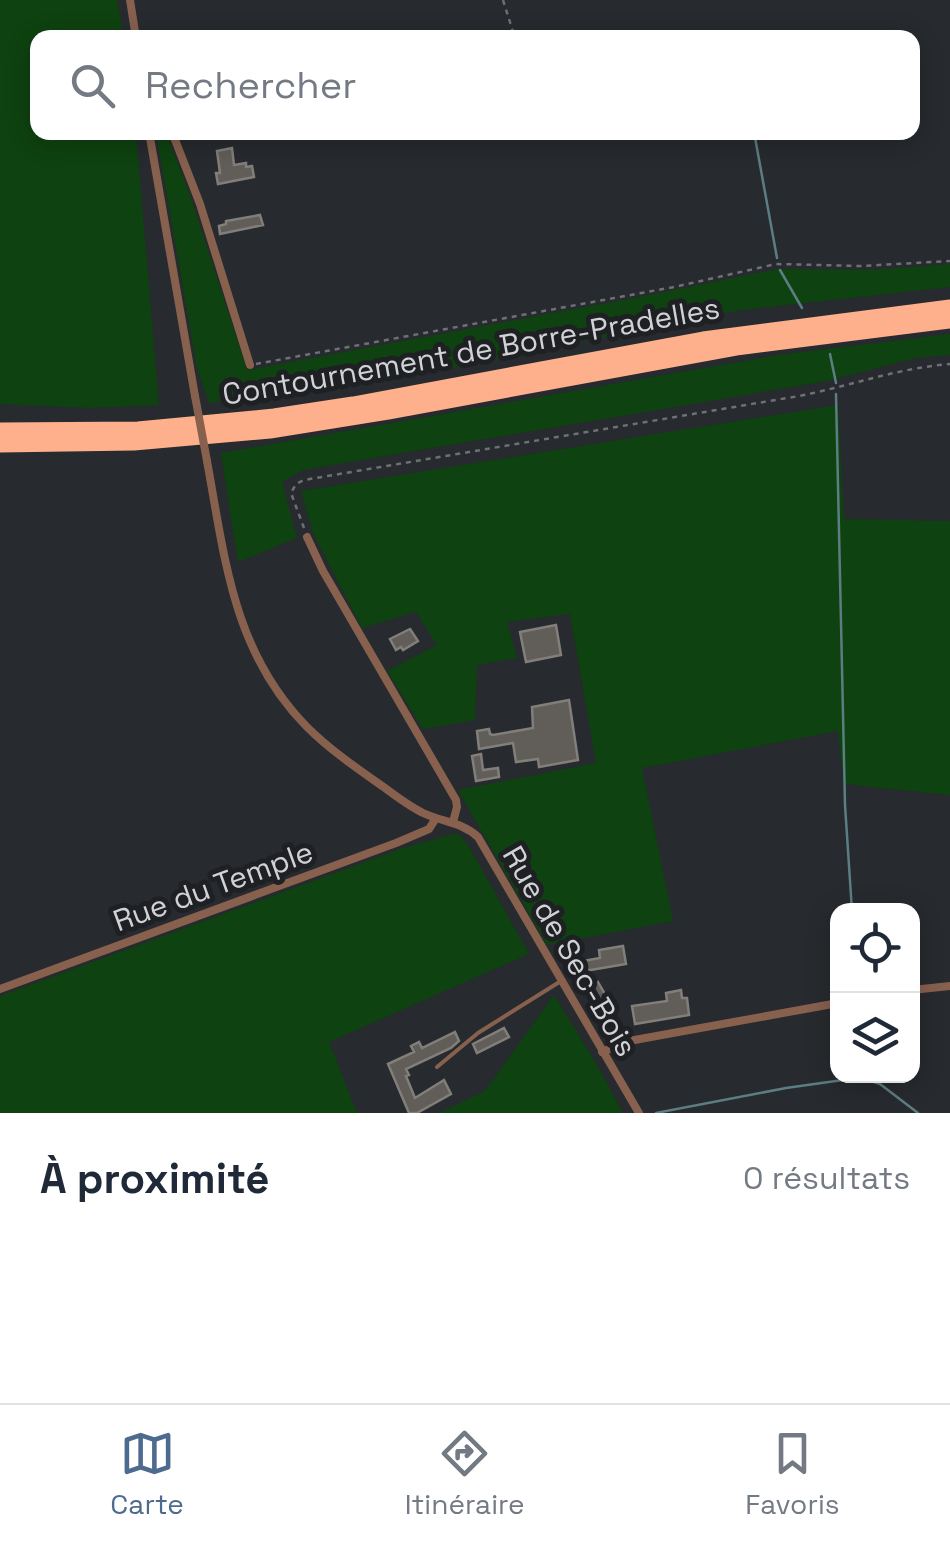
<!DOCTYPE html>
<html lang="fr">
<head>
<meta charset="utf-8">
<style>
  :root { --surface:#fff; --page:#f6f6f7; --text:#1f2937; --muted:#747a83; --line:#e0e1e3; --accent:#4d6b8f }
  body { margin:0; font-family:"Space Grotesk",sans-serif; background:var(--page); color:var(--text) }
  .controls { position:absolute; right:30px; bottom:30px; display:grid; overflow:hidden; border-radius:20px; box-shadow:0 5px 25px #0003 }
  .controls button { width:90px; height:90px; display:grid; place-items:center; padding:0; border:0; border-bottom:2px solid var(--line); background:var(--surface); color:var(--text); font:50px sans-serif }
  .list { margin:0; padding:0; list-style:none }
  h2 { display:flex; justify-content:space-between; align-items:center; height:130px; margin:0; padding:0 40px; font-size:42px }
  h2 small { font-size:32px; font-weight:400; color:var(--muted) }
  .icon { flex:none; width:55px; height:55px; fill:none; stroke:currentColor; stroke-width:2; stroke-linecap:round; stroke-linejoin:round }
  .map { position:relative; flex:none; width:950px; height:1113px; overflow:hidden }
  .search { position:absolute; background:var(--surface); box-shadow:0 5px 25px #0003; left:30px; right:30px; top:30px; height:110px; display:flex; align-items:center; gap:25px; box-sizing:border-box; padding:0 35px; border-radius:20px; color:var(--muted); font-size:38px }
  .sheet { height:290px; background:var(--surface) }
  nav { display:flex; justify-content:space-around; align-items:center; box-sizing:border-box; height:140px; border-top:2px solid var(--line); background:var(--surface); font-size:28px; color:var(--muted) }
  nav a { display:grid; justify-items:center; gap:5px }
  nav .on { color:var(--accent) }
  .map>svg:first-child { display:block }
  .green { fill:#0e4210 }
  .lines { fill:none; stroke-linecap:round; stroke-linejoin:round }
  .stream { stroke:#5c7d82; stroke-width:2.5 }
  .building { fill:#615d59; stroke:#827e7a; stroke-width:2.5 }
  .path { stroke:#6e7074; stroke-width:2.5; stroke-dasharray:5 5; stroke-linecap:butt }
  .lane { stroke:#87604e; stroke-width:4 }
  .street { stroke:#87604e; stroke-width:8 }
  .highway { stroke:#fdb08b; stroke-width:15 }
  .street-bridge { stroke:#87604e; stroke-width:8 }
  .labels { text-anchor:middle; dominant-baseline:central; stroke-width:10; stroke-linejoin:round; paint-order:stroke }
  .street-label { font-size:30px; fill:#d1d2d5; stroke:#1e2024 }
</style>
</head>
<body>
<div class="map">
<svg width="950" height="1113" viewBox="0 0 950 1113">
  <rect width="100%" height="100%" fill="#272a2e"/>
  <path class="green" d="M0 0H117L124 37 38 38V132L136 133 159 405 89 408 0 404Z
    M156 133H166L189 192 247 370 639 297 777 269 872 270 950 264V287L741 310 382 382 209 403 197 368Z
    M950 334V355L916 358 827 381 303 470 282 482 297 538 238 562 221 453 778 355Z
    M838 405 844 519 950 521V795L844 784 838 731 642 768 673 921 547 945 458 790 596 763 570 614 507 622 517 658 477 665 475 720 423 729 387 671 437 645 416 612 362 628 313 533 301 491Z
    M457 833 467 843 529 954 329 1042 357 1113H0V996L403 848Z
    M554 995 596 1063 623 1113H439L485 1091Z"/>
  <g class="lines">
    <path class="stream" d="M754 132 777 258
      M374 133 376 132
      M780 270 802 308
      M830 354 836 383
      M836 394 845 805 852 911
      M656 1113 786 1088 850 1079H865L880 1084 918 1113"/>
  </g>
  <path class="building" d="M232 148 234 165 246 163V167L252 166 254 177 218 184 216 173H220L217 151Z
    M260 215 263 225 220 234 219 226 226 224V221Z
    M556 625 561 655 526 662 520 632Z
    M410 629 418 641 403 650 401 647 396 650 390 639Z
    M569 700 578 760 539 767 538 759 516 762 513 743 479 749 477 731 489 729 490 734 493 735 533 728 532 707Z
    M481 754 483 770 498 768 499 777 476 781 472 756Z
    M623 946 626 964 573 973 572 963 600 958 599 950Z
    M598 982 613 1008 601 1015 586 989Z
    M681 990 682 998H687L689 1015 635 1024 632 1006 667 1001 666 993Z
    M504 1028 509 1037 477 1053 473 1044Z
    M455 1032 459 1041 451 1048 406 1069 409 1075 406 1076 415 1098 444 1080 451 1094 417 1113H409L388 1064 414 1052 411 1046 419 1042 422 1048Z"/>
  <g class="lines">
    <path class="path" d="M503 0 515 38
      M256 364 674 287 776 264 861 266 950 261
      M304 528 291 493 296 484 304 480 799 396C850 386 898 368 950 364"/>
    <path class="lane" d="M437 1067 478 1033 561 981"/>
    <path class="street" d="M130 0 136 38
      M149 132 195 396
      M172 132 200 204 250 365
      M207 461C225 559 233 652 307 727 330 750 358 769 385 788 397 797 409 806 423 813 442 822 462 822 478 837L639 1113
      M307 537 323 571 456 800 457 807 453 822
      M0 989 396 843 429 829 436 818
      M912 990 950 986
      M602 1052 629 1041 838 1003"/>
    <path class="highway" d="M0 430 138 429 274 416 353 404 703 339 950 307
      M0 445 134 443 270 431 388 412 736 348 950 321"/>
    <path class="street-bridge" d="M195 396 207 461"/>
  </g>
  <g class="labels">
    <g class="street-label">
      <text transform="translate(471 351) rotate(-10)">Contournement de Borre-Pradelles</text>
      <text transform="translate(213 886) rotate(-20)">Rue du Temple</text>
      <text transform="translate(570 951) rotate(60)">Rue de Sec-Bois</text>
    </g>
  </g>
</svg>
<div class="controls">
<button><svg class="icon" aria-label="locate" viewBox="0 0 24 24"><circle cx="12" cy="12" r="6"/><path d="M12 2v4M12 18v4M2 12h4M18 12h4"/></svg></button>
<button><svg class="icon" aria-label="layers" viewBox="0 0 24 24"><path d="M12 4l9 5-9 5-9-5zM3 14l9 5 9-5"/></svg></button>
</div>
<div class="search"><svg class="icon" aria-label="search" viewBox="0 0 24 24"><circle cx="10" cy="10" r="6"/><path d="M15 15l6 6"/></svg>Rechercher</div>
</div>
<section class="sheet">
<h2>À proximité<small>0 résultats</small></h2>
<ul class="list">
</ul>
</section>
<nav>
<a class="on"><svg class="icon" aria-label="map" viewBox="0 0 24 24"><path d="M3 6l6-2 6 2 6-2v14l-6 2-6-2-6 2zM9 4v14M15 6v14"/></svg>Carte</a>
<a><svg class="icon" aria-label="directions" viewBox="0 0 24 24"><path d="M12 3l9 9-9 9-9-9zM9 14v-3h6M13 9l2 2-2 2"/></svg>Itinéraire</a>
<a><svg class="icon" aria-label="saved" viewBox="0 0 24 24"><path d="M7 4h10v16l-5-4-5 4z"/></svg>Favoris</a>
</nav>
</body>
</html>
